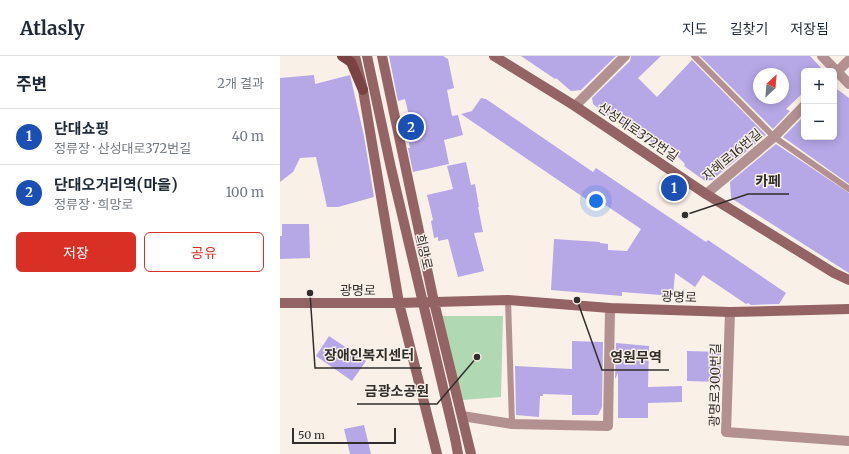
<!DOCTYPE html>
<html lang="ko">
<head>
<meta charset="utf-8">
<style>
  :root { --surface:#fff; --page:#f6f6f7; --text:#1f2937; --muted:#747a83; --line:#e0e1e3; --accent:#d93025 }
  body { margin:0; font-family:Merriweather,"Noto Sans KR",serif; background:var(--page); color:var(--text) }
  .controls { position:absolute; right:12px; top:12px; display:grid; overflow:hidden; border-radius:6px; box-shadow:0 2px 10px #0003 }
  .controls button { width:36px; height:36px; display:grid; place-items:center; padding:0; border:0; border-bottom:1px solid var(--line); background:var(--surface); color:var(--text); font:20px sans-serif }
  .compass { position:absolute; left:473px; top:12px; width:36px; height:36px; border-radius:50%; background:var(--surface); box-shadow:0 2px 10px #0003; rotate:26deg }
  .scale { position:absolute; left:12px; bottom:10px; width:104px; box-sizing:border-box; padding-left:4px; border:2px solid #312e2b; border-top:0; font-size:11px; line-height:14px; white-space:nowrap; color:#312e2b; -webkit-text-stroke:3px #f9f0e8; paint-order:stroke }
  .you { position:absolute; left:316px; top:145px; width:14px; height:14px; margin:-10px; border:3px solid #fff; border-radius:50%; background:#1a73e8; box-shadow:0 0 0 6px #1a73e833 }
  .badge { display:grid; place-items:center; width:26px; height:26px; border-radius:50%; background:var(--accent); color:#fff; font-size:13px; font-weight:700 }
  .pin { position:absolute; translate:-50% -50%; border:2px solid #fff; box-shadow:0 1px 4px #0006 }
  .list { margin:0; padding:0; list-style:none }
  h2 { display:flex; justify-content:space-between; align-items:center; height:52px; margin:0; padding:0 16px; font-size:17px }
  h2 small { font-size:13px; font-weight:400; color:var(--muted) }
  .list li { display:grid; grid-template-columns:26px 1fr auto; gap:12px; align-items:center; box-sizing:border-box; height:56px; padding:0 16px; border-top:1px solid var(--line) }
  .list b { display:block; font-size:15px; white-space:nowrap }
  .list p { margin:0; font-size:13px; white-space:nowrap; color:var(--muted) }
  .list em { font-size:13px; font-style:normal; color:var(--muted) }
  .actions { display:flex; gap:8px; padding:12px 16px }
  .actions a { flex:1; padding:9px 0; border:1px solid var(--accent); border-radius:6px; text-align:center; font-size:14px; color:var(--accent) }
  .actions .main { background:var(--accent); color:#fff }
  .map { position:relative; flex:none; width:569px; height:398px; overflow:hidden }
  header { display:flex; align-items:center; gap:24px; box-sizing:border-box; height:56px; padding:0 20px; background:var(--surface); border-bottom:1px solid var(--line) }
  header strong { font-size:19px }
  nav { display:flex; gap:22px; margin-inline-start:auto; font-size:14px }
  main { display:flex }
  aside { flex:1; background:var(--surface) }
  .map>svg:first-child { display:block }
  .green { fill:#b0d8b2 }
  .building { fill:#b6a7e7; fill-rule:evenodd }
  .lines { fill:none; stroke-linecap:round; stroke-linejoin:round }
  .lane { stroke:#b49191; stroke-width:6 }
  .street { stroke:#b49191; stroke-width:10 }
  .secondary { stroke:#946364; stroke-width:10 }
  .primary { stroke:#7b4244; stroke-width:10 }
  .secondary-bridge { stroke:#946364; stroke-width:10 }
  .labels { text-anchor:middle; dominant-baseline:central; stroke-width:3; stroke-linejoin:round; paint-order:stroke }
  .street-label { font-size:13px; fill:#312e2b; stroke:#f9f0e8 }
  .leader { fill:none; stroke:#312e2b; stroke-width:1.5 }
  .callout-dot { fill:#312e2b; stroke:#f9f0e8; stroke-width:1.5 }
  .callout-label { font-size:14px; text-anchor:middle; font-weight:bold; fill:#312e2b; stroke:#f9f0e8; stroke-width:3; stroke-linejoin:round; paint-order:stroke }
</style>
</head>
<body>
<header>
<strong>Atlasly</strong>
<nav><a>지도</a><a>길찾기</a><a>저장됨</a></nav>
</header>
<main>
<aside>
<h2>주변<small>2개 결과</small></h2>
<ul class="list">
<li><span class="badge" style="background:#1a4fb4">1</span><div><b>단대쇼핑</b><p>정류장 · 산성대로372번길</p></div><em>40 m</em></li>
<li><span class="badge" style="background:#1a4fb4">2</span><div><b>단대오거리역(마을)</b><p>정류장 · 희망로</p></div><em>100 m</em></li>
</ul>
<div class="actions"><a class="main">저장</a><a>공유</a></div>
</aside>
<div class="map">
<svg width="569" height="398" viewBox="0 0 569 398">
  <rect width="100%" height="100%" fill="#f9f0e8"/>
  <path class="green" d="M161 260H223L221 341 182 344Z"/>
  <path class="building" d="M109 0H163L168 3 174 32 167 34 172 60 178 59 183 79 164 84 169 108 133 116 128 92H130L128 82 134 81 125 43 118 45Z
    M241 0H336L301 34 291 35 276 22 275 23Z
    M351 0H381L358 22 377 41 412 4 486 79 432 124 425 125 404 110 405 108 384 87 378 93 364 79 362 82 347 68H344L338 62 337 64 333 61 332 63 313 48 312 42 350 5Z
    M420 0H530L544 15H524V36L506 53 510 55 493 73ZM479 18H503V42H479Z
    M34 19 35 28 70 19 84 80 94 141 58 151H47L36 101 20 102 13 116 0 126V22Z
    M554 31 569 42V128L503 81 521 63 524 65V81H554Z
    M201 42 206 43 313 116 316 112 426 186 428 184 506 237 499 248 471 249 468 247 466 248 423 219 415 231 395 217 393 240 342 236V240L271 234 274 183 320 186V187L328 188V194L347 195 361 173 309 138 306 143 181 58 192 55Z
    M496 88 569 137V217L451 142 450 126Z
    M186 106 191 129 195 128 199 151H198L203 176 194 177 204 215 178 221 168 183 158 185V181L154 182 151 165 153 164 147 139 173 133 167 110Z
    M2 168H29L30 202 0 203V180H2Z
    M49 280 86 305 72 325 36 300Z
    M292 285 323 286 322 351 318 359H292V339L263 338V340H260L259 361 236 359 235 310 292 313Z
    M336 287 369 290 368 331 402 330V346L368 347V362H338V317L335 323Z
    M407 295 441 296V326L407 325Z
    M84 369 91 398H70L64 373Z"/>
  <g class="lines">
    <path class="lane" d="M414 0 494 81 569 133
      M228 244 232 368"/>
    <path class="street" d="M542 0 569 28
      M554 19 569 4
      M295 50 345 0
      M426 138 494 81 524 50
      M450 256 446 376 569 385
      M182 360 232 368 328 370 330 252"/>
    <path class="secondary" d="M75 0 83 34 119 247 157 398
      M102 0 154 246 191 398
      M214 0 295 50 426 138 554 217 569 224
      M0 247H119L228 244 330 252 450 256 569 253
      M175 382 178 398"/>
    <path class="primary" d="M62 0 71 6 83 34"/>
    <path class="secondary-bridge" d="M87 0 111 112 175 382"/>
  </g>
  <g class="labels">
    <g class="street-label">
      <text transform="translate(358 76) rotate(34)">산성대로372번길</text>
      <text transform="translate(452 99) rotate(-40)">자혜로16번길</text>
      <text transform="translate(144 196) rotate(77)">희망로</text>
      <text x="78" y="234">광명로</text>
      <text transform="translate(399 241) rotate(2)">광명로</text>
      <text transform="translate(435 329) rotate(-89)">광명로300번길</text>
    </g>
  </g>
  <path class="leader" d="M405 159L468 138H509M30 237L35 312H142M297 244L322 314H389M197 301L157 348H77"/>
  <g class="callout-dot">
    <circle cx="405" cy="159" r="4"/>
    <circle cx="30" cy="237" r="4"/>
    <circle cx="297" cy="244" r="4"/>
    <circle cx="197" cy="301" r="4"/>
  </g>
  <g class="callout-label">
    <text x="488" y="130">카페</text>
    <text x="89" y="304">장애인복지센터</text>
    <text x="356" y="306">영원무역</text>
    <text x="117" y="340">금광소공원</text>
  </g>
</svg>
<div class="controls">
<button>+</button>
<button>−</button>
</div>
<svg class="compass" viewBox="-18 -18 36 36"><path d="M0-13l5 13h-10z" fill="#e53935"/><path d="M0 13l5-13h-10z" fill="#747a83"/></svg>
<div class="scale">50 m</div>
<div class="you"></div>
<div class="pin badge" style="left:394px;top:132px;background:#1a4fb4">1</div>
<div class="pin badge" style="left:131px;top:71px;background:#1a4fb4">2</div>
</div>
</main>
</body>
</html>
